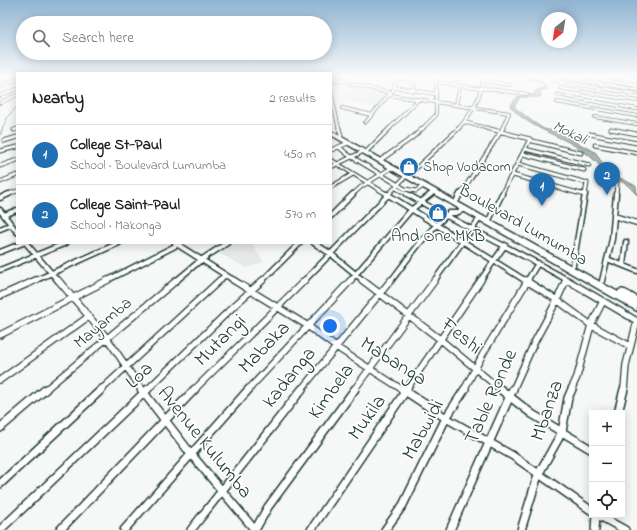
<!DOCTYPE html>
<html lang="en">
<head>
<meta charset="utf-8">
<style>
  :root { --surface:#fff; --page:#f2f2f2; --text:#202124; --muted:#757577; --line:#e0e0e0; --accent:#1f6fb2 }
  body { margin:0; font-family:"Indie Flower",sans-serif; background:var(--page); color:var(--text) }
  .controls { position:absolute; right:12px; bottom:12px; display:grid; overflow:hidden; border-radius:0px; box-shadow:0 2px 10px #0003 }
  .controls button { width:36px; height:36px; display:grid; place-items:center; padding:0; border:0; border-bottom:1px solid var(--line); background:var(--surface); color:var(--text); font:20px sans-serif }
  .compass { position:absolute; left:541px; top:12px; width:36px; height:36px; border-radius:50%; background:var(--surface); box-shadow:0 2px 10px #0003; rotate:210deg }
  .you { position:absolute; left:330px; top:326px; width:14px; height:14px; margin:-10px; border:3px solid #fff; border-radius:50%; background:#1a73e8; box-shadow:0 0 0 6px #1a73e833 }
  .badge { display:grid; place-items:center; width:26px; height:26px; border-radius:50%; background:var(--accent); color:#fff; font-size:13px; font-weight:700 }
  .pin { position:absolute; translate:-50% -33px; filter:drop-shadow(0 1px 2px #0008) }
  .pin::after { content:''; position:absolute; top:21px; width:14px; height:12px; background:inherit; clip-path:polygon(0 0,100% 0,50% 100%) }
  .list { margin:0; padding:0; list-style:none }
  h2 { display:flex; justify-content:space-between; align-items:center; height:52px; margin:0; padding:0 16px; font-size:17px }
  h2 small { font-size:13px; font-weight:400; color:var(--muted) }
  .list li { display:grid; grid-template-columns:26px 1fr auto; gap:12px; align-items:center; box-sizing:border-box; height:60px; padding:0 16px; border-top:1px solid var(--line) }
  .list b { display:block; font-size:15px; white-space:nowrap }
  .list p { margin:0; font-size:13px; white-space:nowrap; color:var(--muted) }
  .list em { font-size:13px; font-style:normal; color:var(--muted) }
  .icon { flex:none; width:22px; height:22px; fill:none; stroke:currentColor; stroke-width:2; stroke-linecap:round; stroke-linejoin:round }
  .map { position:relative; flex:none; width:637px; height:530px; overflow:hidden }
  .search { position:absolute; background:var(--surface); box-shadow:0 2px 10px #0003; left:16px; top:16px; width:316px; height:44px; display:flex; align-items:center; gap:10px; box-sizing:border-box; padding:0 14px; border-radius:22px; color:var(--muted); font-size:15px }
  .panel { position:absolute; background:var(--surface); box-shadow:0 2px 10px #0003; left:16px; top:72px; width:316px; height:172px; border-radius:0px }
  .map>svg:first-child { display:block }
  .built { fill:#e6e9e8 }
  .water { fill:#aab5b1; stroke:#72857f }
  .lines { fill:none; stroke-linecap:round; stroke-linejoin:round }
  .stream { stroke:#72857f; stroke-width:1 }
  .street-far4-casing { stroke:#1f3d34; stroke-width:4 }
  .street-far3-casing { stroke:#1f3d34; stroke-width:5 }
  .street-far2-casing { stroke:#1f3d34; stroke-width:7 }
  .street-far1-casing { stroke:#1f3d34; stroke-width:8 }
  .street-casing { stroke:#1f3d34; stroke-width:10 }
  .highway-casing { stroke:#1f3d34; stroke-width:3 }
  .street-far4 { stroke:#fff; stroke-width:2.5 }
  .street-far3 { stroke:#fff; stroke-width:3 }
  .street-far2 { stroke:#fff; stroke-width:4 }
  .street-far1 { stroke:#fff; stroke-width:5.5 }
  .street { stroke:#fff; stroke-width:7 }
  .highway { fill:#fff; fill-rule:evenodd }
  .labels { text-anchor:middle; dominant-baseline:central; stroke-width:3.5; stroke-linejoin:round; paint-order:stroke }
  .far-poi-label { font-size:14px; fill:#1f3d34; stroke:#fff; text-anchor:start }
  .far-water-label { font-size:15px; font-style:italic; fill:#49615a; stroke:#fff }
  .street-label { font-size:17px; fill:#1f3d34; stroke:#fff }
  .poi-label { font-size:17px; fill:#1f3d34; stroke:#fff }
  .near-street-label { font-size:20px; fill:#1f3d34; stroke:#fff }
</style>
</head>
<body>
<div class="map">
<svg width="637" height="530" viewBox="0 0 637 530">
  <rect width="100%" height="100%" fill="#f6f7f7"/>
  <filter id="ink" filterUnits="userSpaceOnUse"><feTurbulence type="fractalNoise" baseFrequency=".025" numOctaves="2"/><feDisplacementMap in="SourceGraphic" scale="8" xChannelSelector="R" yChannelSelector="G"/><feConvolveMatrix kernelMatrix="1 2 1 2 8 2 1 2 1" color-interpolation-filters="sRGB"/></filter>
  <g filter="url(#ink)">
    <path class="built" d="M358 86 388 93 376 107 344 100 342 93 345 91 350 92Z
      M227 243H251L264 262 247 268 214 251Z"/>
    <path class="water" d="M522 76C530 76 546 81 547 89L540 91 541 96 538 97H520L514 107 533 122 544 129 558 132 571 140 590 149 596 153 603 165 616 176 636 186 637 195C633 191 630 187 626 184 621 181 614 179 610 175 600 167 593 157 582 150 558 134 530 129 510 106L517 97 535 94 536 90 544 88 543 84Z"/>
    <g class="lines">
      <path class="stream" d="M0 135 8 116 17 107"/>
      <defs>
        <path id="street-far4" d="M0 76H2
          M342 76 348 83 390 93
          M560 76 637 90
          M579 76 637 86
          M613 76 637 80
          M396 78 416 80
          M0 81 13 76
          M482 81 510 85
          M555 81 637 94
          M331 82 345 81
          M436 82 481 89
          M456 85 457 76
          M0 87 17 80
          M394 87 436 94
          M481 88 527 94
          M560 88 637 101
          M413 91 416 76
          M331 93 339 129
          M389 95 509 113 502 129
          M558 95 637 109
          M0 96 17 89
          M557 102 637 116
          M0 103 17 95
          M456 105 460 86
          M342 108 372 115
          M595 117 637 124
          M464 122 489 129
          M365 123 394 89 397 76
          M389 129 418 100
          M422 129 436 115V76
          M458 129C473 112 481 98 483 76"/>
        <path id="street-far3" d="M339 128 341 136
          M486 128 530 139 501 195
          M611 129 637 134
          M14 130 17 129
          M590 134 637 143
          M529 140 581 153
          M4 141 17 137
          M595 145 637 153
          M339 147 347 154 405 189 416 191 423 186
          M525 149 589 165
          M331 150 348 143
          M0 151 17 147
          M367 151 390 128
          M523 154 584 170
          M382 159 412 138 423 128
          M331 160 388 195
          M518 164 587 183 585 195
          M0 166 17 160
          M331 167 362 152
          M410 174 459 128
          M513 175 585 195
          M0 182 17 175
          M331 187 353 174
          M396 188 409 195
          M6 195 17 191
          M352 195 361 187 391 168
          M388 195 406 176
          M430 195 434 192
          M460 195 503 128
          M616 195 617 183"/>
        <path id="street-far2" d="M387 194 526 281
          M407 194C460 225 516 250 569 281
          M583 194 585 195
          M0 198 9 194
          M457 200 460 194
          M0 210 17 232
          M4 215 17 210
          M331 216 353 194
          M614 216 637 223
          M486 221 490 218 502 194
          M0 229 10 225
          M26 243 58 281
          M175 243 235 281
          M314 243 331 254 364 281
          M0 252 23 243
          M607 259 637 271
          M573 265 585 194
          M623 265 626 242
          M0 270 66 243
          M34 281 119 243
          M106 281 181 243
          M176 281 201 260 227 243
          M219 281 225 275
          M262 281 300 243
          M304 281 389 194
          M350 281 411 210 431 194
          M391 281C409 257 426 233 449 213H456L465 209
          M434 281 480 218
          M480 281 505 245
          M527 281 538 263
          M565 281 566 279
          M602 281 612 239 616 194"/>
        <path id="street-far1" d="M58 280 107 338 142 390
          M233 280 308 326 336 347 403 390
          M362 280 441 340 501 390
          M525 280 557 300 591 325 630 346
          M567 280 637 321 626 365 624 390
          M0 296 36 280
          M0 335 108 280
          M0 380 88 317
          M45 390 177 280
          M101 390 220 280
          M147 390 236 304 263 280
          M194 390 305 280
          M248 390 351 280
          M301 390 391 280
          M354 390 435 280
          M406 390 481 280
          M464 390 484 352 528 280
          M513 390 534 343 557 300 566 280
          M571 390 577 377 591 325 603 301"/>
        <path id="street" d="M141 389 191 454 255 530 268 507 355 389
          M402 389 446 418 513 456 592 511
          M500 389 532 414 592 450
          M618 413 624 389
          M0 428 46 389
          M0 484 102 389
          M598 515 625 530
          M0 530 148 389
          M60 530 195 389
          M124 530 249 389
          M191 530 302 389
          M311 530 407 389
          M385 530 403 505 446 418 465 389
          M450 530 513 389
          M521 530 538 475 562 432 568 398 572 389
          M595 530 596 515"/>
        <path id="highway" d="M331 131 618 292 619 290C625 288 632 294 637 297V311L331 135Z"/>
      </defs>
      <use href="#street-far4" class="street-far4-casing"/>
      <use href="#street-far3" class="street-far3-casing"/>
      <use href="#street-far2" class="street-far2-casing"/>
      <use href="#street-far1" class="street-far1-casing"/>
      <use href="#street" class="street-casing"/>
      <use href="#highway" class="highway-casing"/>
      <use href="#street-far4" class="street-far4"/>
      <use href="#street-far3" class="street-far3"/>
      <use href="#street-far2" class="street-far2"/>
      <use href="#street-far1" class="street-far1"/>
      <use href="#street" class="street"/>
      <use href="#highway" class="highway"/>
    </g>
  </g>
  <linearGradient id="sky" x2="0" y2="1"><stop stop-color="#8fb4d2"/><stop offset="0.51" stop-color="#fbfbfb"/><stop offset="1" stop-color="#fbfbfb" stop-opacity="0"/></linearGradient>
  <rect width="637" height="150" fill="url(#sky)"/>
  <defs>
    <symbol id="shop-disc" viewBox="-11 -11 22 22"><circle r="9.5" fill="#1f6fb2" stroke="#fff"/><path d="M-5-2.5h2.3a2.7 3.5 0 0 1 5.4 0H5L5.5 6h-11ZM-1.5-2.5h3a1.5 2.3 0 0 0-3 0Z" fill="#fff"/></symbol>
  </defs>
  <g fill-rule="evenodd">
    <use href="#shop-disc" x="398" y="156" width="22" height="22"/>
    <use href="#shop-disc" x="427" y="202" width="22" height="22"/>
  </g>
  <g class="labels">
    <g class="far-poi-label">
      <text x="423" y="167">Shop Vodacom</text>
    </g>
    <g class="far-water-label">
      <text transform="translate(570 133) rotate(26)">Mokali</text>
    </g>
    <g class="street-label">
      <text transform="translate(523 225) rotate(30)">Boulevard Lumumba</text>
      <text transform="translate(103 323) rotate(-40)">Mayamba</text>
    </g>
    <g class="poi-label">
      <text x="438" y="236">And One MKB</text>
    </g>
    <g class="near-street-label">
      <text transform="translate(461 337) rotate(39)">Feshi</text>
      <text transform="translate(221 341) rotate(-45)">Mutangi</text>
      <text transform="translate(265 348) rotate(-46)">Mabaka</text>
      <text transform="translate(393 362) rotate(32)">Mabanga</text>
      <text transform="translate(140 376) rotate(-44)">Loa</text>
      <text transform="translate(290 378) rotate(-51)">kadanga</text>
      <text transform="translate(332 392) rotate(-54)">Kimbela</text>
      <text transform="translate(492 397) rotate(-66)">Table Ronde</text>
      <text transform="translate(548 411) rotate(-71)">Mbanza</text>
      <text transform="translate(368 418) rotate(-55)">Mukila</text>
      <text transform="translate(424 430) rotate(-61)">Mabwidi</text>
      <text transform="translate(204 443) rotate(51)">Avenue Kulumba</text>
    </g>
  </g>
</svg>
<div class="controls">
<button>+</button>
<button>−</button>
<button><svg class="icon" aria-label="locate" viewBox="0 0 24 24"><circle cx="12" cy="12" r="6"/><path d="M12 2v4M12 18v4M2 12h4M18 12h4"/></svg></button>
</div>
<svg class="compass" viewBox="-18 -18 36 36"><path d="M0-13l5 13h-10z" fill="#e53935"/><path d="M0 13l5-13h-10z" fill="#757577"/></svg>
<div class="you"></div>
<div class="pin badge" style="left:542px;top:206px">1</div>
<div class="pin badge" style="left:607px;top:195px">2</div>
<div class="search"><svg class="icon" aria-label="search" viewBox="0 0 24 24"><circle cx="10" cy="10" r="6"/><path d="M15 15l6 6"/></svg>Search here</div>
<section class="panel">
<h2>Nearby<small>2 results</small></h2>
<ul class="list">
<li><span class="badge">1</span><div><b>College St-Paul</b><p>School · Boulevard Lumumba</p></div><em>450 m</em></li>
<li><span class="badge">2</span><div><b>College Saint-Paul</b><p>School · Makonga</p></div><em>570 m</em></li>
</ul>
</section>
</div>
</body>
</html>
